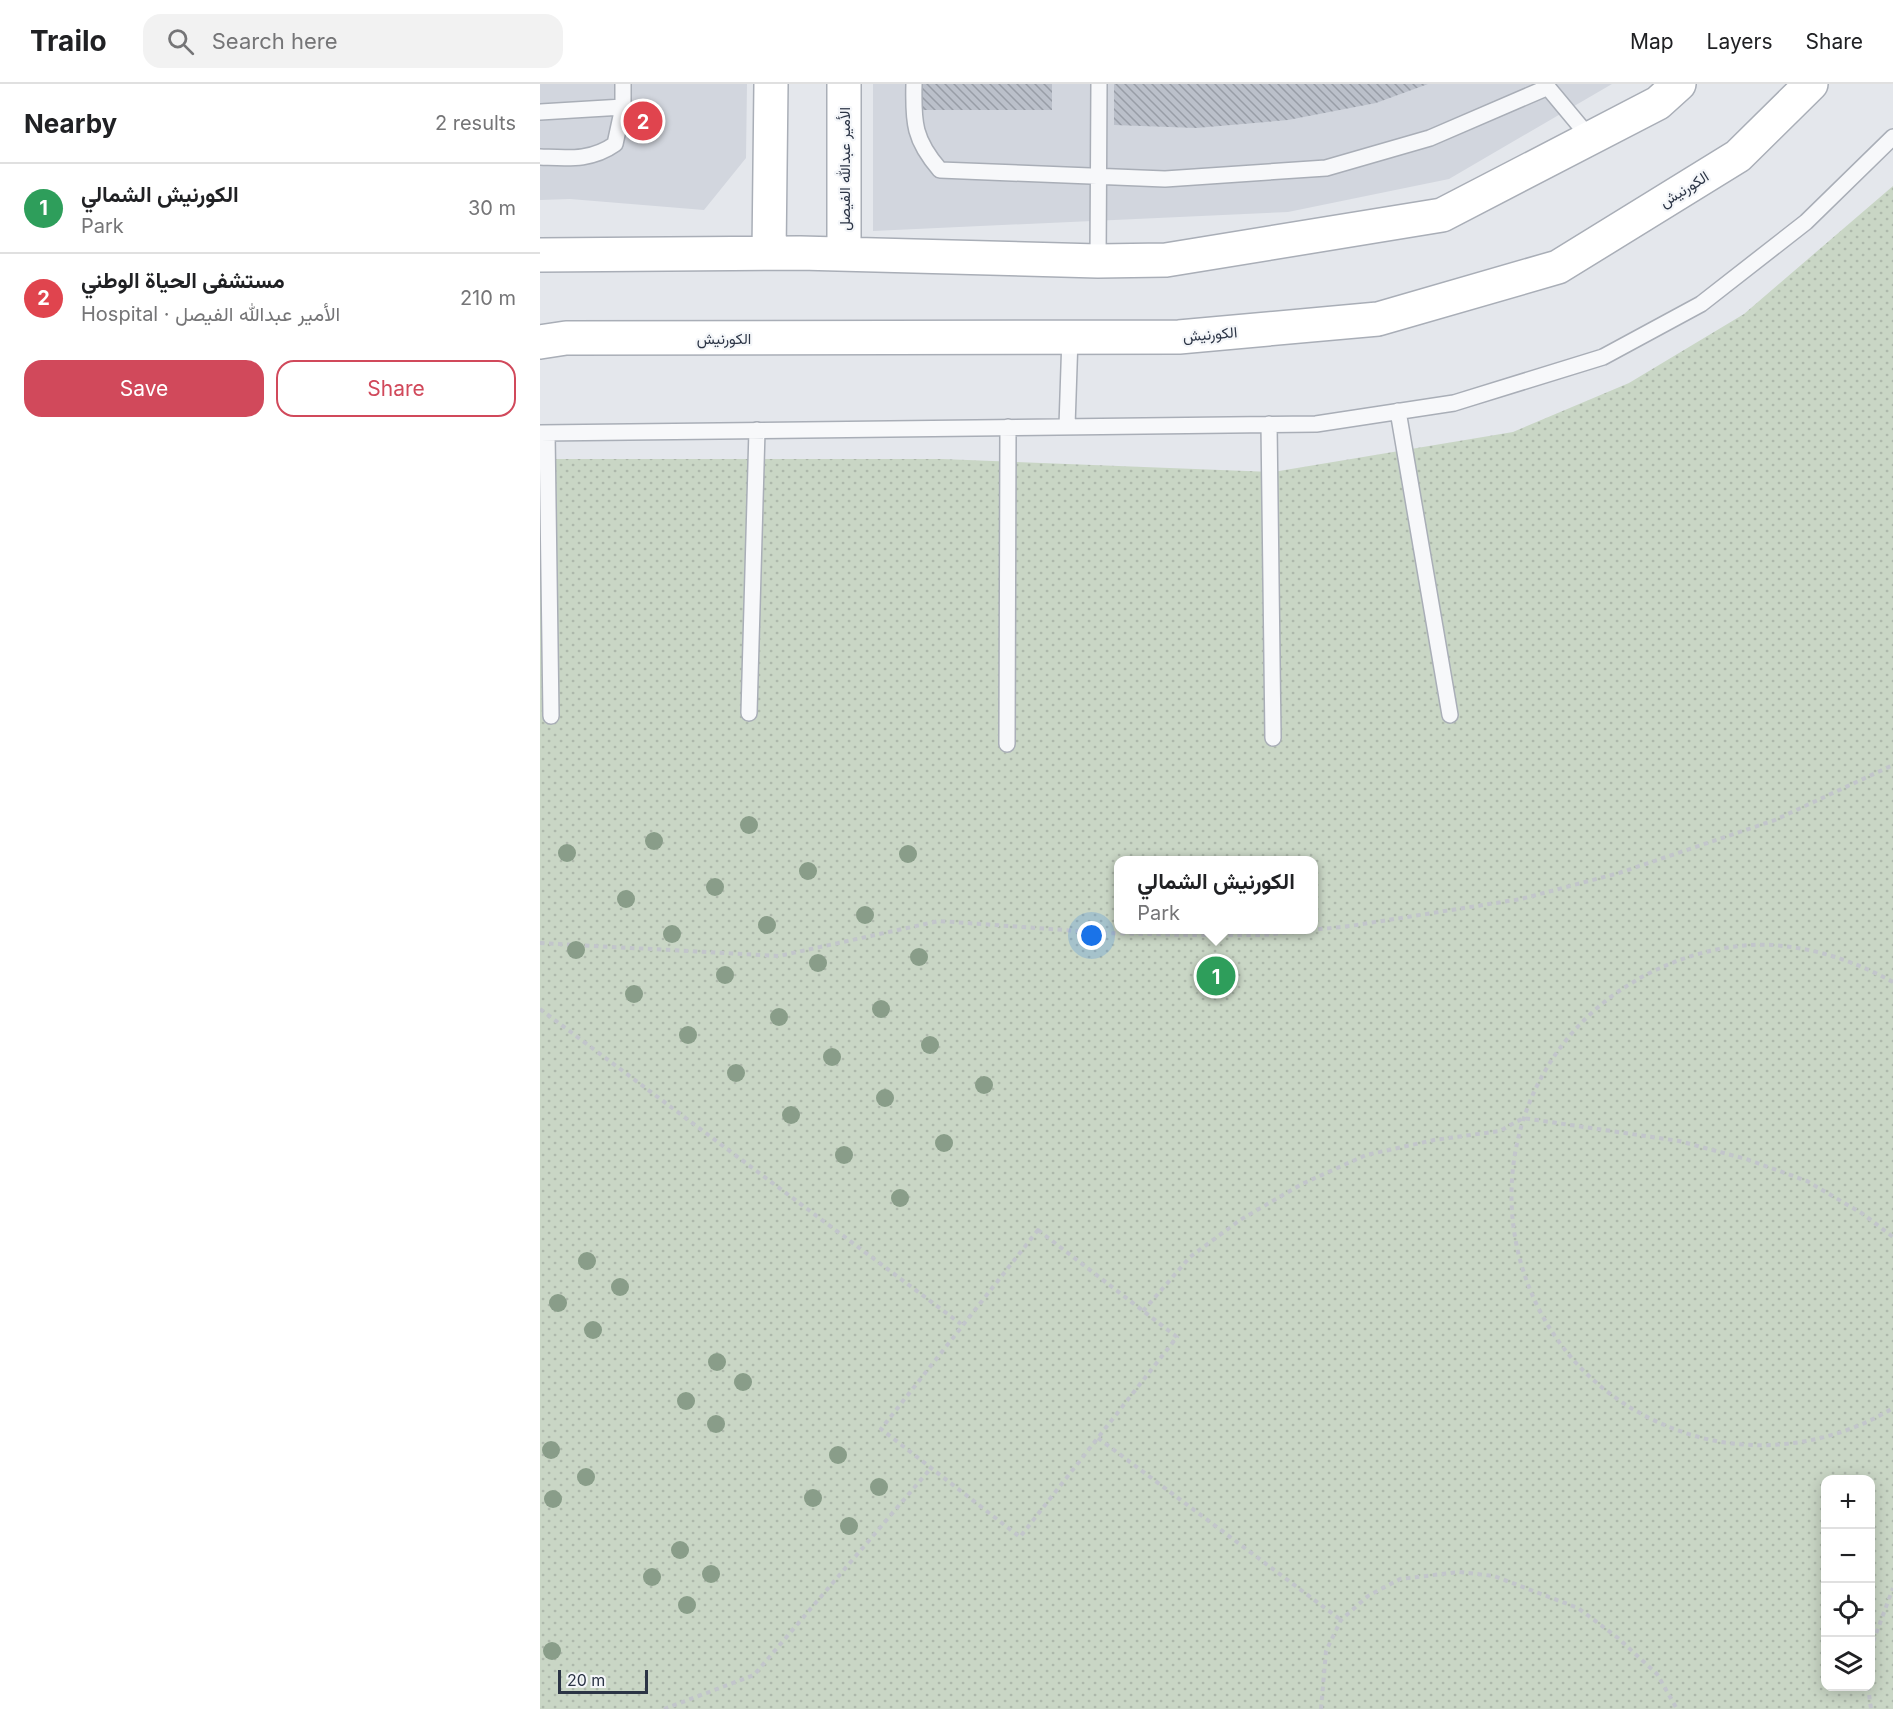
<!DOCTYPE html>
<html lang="en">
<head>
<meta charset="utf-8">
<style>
  :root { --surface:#fff; --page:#f2f2f2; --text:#202124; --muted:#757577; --line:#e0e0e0; --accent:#d1495b }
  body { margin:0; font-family:Inter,Vazirmatn,sans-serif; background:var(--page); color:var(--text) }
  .controls { position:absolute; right:18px; bottom:18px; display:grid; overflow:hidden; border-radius:12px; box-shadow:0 3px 15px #0003 }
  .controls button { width:54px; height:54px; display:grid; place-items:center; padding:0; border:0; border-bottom:2px solid var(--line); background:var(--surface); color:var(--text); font:30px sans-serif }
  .scale { position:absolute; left:18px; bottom:15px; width:90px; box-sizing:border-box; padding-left:6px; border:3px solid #2b3445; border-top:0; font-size:16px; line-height:21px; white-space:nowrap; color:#2b3445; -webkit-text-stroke:4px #f4f6f9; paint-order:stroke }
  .you { position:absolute; left:552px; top:852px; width:21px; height:21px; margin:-15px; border:4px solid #fff; border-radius:50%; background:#1a73e8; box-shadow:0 0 0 9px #1a73e833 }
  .badge { display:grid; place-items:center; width:39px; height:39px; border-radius:50%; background:var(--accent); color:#fff; font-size:20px; font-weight:700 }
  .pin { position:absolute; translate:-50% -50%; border:3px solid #fff; box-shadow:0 2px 6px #0006 }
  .popup { position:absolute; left:574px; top:772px; width:204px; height:78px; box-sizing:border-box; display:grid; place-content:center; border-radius:12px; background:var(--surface); filter:drop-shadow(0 2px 4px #0005); font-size:20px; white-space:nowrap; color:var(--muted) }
  .popup b { font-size:22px; color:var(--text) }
  .popup::after { content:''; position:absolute; left:50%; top:100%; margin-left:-12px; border:12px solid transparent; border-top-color:var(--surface) }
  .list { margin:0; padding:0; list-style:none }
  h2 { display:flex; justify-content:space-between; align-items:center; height:78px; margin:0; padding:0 24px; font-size:26px }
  h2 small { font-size:20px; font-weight:400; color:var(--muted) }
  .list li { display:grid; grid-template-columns:39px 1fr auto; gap:18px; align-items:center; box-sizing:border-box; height:90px; padding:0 24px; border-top:2px solid var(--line) }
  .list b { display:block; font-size:22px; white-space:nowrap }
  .list p { margin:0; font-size:20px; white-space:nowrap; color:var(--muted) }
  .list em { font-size:20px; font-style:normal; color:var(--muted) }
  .actions { display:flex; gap:12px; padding:18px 24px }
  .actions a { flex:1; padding:14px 0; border:2px solid var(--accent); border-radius:18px; text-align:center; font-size:21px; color:var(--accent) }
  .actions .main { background:var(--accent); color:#fff }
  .icon { flex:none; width:33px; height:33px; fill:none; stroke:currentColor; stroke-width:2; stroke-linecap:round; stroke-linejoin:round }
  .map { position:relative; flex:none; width:1353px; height:1625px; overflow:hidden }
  header { display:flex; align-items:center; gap:36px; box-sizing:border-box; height:84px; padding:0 30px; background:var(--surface); border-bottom:2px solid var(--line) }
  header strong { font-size:28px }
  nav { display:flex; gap:33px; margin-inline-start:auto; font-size:21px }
  .search { width:420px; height:54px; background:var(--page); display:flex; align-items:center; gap:15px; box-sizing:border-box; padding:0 21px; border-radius:18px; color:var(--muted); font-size:22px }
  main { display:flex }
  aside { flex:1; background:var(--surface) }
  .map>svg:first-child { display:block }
  .built { fill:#d2d6de }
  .park { fill:url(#park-dots); fill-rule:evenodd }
  .building { fill:url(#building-back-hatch) }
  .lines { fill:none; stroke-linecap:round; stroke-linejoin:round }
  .lane-casing { stroke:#a9aeb7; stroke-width:18 }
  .secondary-casing { stroke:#a9aeb7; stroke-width:36 }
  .path { stroke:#c2c5cb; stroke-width:4; stroke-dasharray:4.5 4.5; stroke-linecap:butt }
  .lane { stroke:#f7f8fa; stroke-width:15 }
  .secondary { stroke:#fff; stroke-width:33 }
  .tree { fill:#899d89 }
  .labels { text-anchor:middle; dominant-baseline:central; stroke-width:4.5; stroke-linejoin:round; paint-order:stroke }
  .street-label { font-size:15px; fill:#2b3445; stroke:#f4f6f9 }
</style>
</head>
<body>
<header>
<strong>Trailo</strong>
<div class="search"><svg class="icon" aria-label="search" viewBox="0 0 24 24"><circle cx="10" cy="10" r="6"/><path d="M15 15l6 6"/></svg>Search here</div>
<nav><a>Map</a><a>Layers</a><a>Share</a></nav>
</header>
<main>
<aside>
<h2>Nearby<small>2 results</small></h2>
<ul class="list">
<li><span class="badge" style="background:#2e9e5b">1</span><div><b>الكورنيش الشمالي</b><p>Park</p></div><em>30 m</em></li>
<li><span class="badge" style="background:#e0444e">2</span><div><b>مستشفى الحياة الوطني</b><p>Hospital · الأمير عبدالله الفيصل</p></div><em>210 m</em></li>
</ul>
<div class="actions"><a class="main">Save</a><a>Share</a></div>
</aside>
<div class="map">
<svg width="1353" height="1625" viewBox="0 0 1353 1625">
  <defs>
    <pattern id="park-dots" width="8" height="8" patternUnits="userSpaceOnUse" patternTransform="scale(1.5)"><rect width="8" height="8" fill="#c9d6c5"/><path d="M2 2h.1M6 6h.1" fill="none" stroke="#adb8ab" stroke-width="1.8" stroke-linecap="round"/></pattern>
    <pattern id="building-back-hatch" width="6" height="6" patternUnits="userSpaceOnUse" patternTransform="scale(1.5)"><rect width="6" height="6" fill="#bbc0ca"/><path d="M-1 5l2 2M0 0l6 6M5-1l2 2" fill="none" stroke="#989da6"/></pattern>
  </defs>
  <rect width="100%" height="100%" fill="#e4e7ec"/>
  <path class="built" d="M0 0H207L206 74 164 126 30 115 0 116Z
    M333 0H1072L909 95 748 128 333 147Z"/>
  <path class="park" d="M1353 102V1625H0V375H402L733 388 973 348 1089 299 1204 230ZM578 776H774V846H578ZM1286 1396H1330V1602H1286Z"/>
  <path class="building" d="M381 0H512V26H381Z
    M574 0H888L836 19 748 36 656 44 574 41Z"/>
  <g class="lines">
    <defs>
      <path id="lane" d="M374 0C373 39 374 56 400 86L625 95 786 84 890 54 1006 4
        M1005 0 1050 54
        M0 28 83 23
        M0 73C28 74 51 77 75 60L83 23V0
        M558 177 559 0
        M858 327 910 631
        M729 340 733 654
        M527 342 530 253
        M0 349 776 340 914 319 1063 273 1161 220 1266 138 1353 53
        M7 349 11 632
        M209 629 217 346
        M467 660 468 343"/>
      <path id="secondary" d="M229 169 231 0
        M304 170V0
        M0 171 260 169 558 177 626 176 902 131 1118 19 1139 0
        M0 258 26 254 639 253 838 235 1018 183 1198 72 1271 0"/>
    </defs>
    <use href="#lane" class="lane-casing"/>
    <use href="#secondary" class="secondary-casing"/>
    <path class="path" d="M0 859 239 872 399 837 566 849 650 851H723L810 842 981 815 1079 789 1235 736 1353 681
      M1353 898C1314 877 1276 864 1232 861 1193 859 1152 869 1118 885 985 946 933 1103 1002 1231 1032 1286 1080 1325 1137 1346 1208 1373 1289 1363 1353 1324
      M0 925 421 1240
      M498 1146 637 1253 480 1453 341 1345Z
      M603 1227 650 1173 700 1136 762 1100 826 1071 894 1056 960 1047 983 1034 1139 1057 1206 1075 1267 1097 1323 1130 1353 1153
      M558 1354 801 1536
      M1330 1566 1353 1504
      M1328 1602 1331 1625
      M124 1625 214 1591 391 1384
      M781 1625 786 1567 801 1536 828 1512 860 1495 919 1488 954 1492 1038 1524 1078 1554 1117 1590 1137 1625"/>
    <use href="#lane" class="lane"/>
    <use href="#secondary" class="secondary"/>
  </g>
  <g class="tree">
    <circle cx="209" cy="741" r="9"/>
    <circle cx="114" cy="757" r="9"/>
    <circle cx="27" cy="769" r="9"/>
    <circle cx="368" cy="770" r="9"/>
    <circle cx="268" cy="787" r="9"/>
    <circle cx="175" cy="803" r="9"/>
    <circle cx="86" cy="815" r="9"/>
    <circle cx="325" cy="831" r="9"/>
    <circle cx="227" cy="841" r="9"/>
    <circle cx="132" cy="850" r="9"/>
    <circle cx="36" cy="866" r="9"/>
    <circle cx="379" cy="873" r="9"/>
    <circle cx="278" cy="879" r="9"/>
    <circle cx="185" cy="891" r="9"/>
    <circle cx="94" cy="910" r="9"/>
    <circle cx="341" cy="925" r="9"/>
    <circle cx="239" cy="933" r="9"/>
    <circle cx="148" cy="951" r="9"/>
    <circle cx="390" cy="961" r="9"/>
    <circle cx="292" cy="973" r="9"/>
    <circle cx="196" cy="989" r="9"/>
    <circle cx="444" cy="1001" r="9"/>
    <circle cx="345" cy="1014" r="9"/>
    <circle cx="251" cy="1031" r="9"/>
    <circle cx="404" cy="1059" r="9"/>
    <circle cx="304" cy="1071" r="9"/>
    <circle cx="360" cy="1114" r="9"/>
    <circle cx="47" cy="1177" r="9"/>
    <circle cx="80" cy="1203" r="9"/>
    <circle cx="18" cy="1219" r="9"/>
    <circle cx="53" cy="1246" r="9"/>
    <circle cx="177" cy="1278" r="9"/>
    <circle cx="203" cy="1298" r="9"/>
    <circle cx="146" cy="1317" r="9"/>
    <circle cx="176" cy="1340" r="9"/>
    <circle cx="11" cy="1366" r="9"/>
    <circle cx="298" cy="1371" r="9"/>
    <circle cx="46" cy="1393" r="9"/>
    <circle cx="339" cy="1403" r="9"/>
    <circle cx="273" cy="1414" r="9"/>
    <circle cx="13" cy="1415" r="9"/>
    <circle cx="309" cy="1442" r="9"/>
    <circle cx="140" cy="1466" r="9"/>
    <circle cx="171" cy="1490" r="9"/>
    <circle cx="112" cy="1493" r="9"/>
    <circle cx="147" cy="1521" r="9"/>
    <circle cx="12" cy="1567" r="9"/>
  </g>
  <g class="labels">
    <g class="street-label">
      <text transform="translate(304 85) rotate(-90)">الأمير عبدالله الفيصل</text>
      <text transform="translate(1144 105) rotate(-32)">الكورنيش</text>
      <text transform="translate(670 250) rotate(-5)">الكورنيش</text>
      <text x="184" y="254">الكورنيش</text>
    </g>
  </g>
</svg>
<div class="controls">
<button>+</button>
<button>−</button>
<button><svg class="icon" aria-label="locate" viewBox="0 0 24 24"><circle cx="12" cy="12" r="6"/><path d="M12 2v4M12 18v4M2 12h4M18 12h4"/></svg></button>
<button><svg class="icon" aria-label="layers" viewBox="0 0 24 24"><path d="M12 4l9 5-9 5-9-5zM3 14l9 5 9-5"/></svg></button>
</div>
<div class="scale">20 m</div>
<div class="you"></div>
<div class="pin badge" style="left:676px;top:892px;background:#2e9e5b">1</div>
<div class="popup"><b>الكورنيش الشمالي</b>Park</div>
<div class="pin badge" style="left:103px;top:37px;background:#e0444e">2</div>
</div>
</main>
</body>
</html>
